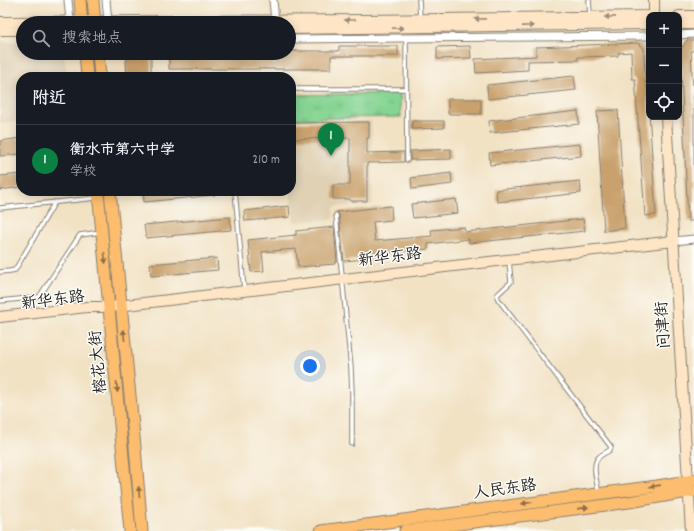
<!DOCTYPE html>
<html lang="zh">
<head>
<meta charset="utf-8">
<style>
  :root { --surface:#171b24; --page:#242831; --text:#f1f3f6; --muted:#9ea1a6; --line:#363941; --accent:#0b8043 }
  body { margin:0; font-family:Dekko,"LXGW WenKai TC",sans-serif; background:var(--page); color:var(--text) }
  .controls { position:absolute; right:12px; top:12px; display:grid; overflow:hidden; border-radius:8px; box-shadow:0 2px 10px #0003 }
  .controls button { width:36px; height:36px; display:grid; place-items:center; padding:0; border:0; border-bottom:1px solid var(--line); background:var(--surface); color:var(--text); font:20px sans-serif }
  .you { position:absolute; left:310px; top:366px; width:14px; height:14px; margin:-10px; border:3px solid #fff; border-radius:50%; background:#1a73e8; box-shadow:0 0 0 6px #1a73e833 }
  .badge { display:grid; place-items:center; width:26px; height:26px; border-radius:50%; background:var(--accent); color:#fff; font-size:13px; font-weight:700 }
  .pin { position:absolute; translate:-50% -33px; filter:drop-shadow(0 1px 2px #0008) }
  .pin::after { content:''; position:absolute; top:21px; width:14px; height:12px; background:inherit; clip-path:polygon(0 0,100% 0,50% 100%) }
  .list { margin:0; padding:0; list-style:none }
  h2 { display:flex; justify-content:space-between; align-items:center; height:52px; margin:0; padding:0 16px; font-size:17px }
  h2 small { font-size:13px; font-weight:400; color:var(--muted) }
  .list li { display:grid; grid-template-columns:26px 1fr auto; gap:12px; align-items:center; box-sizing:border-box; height:72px; padding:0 16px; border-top:1px solid var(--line) }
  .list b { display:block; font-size:15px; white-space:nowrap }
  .list p { margin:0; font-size:13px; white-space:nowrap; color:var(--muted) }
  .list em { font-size:13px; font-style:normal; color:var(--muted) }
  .icon { flex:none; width:22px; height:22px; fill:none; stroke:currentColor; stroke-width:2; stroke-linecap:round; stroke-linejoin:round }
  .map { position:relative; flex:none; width:694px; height:531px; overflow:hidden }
  .search { position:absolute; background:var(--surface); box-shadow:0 2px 10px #0003; left:16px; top:16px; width:280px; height:44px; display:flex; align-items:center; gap:10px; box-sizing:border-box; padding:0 14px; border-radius:22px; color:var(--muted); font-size:15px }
  .panel { position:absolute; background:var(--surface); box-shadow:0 2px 10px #0003; left:16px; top:72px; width:280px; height:124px; border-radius:16px }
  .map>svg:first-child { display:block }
  .built { fill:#e0d1b4 }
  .grass { fill:url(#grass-tufts); stroke:#517858 }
  .building { fill:#c9a16c }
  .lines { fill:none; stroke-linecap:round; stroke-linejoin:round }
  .lane-casing { stroke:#877f70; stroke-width:5.5 }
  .street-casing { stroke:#877f70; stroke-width:9 }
  .secondary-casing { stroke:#877f70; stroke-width:12 }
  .primary-casing { stroke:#877f70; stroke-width:13 }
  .lane { stroke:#fff; stroke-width:3.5 }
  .street { stroke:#fff; stroke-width:7 }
  .secondary { stroke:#fee5c5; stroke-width:10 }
  .primary { stroke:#fcbd6e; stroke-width:11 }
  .oneway { fill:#988b79 }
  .oneway2 { fill:#8c6c45 }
  .labels { text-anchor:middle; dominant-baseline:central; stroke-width:3; stroke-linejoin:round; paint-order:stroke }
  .street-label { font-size:16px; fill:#1c1c1c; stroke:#fdfcf7 }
</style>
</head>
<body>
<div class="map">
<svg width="694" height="531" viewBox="0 0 694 531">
  <defs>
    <pattern id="grass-tufts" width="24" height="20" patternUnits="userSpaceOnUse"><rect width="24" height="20" fill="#86d493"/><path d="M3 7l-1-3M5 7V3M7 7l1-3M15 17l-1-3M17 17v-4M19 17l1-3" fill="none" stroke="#73b57e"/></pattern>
  </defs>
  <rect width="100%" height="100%" fill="#fdfcf7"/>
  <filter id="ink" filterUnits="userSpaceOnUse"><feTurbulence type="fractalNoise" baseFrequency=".025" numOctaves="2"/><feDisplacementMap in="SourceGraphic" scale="8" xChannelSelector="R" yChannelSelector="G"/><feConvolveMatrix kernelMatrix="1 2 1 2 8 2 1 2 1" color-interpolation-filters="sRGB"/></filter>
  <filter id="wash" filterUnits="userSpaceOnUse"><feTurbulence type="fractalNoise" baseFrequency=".012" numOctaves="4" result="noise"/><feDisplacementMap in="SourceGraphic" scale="16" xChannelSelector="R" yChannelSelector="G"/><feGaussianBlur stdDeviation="0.9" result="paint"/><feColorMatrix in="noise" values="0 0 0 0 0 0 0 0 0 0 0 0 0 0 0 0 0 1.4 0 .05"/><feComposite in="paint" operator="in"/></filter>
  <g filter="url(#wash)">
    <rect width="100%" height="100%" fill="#f2e2c4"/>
    <path class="built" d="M0 42H23V53H64L67 77H21V121L0 123Z
      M372 121V204L334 207 333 219 294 222 290 191 291 122Z"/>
    <path class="grass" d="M400 93 401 117 291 119V95Z"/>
    <g id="blocks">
      <path class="building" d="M687 40H694V51H691L694 111V221H688L680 50Z
        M637 43 642 46 644 49 645 83H647L656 215 645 216 635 79H632L631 52 618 53V56L578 57V60L528 61V70L476 73 475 59 536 56V47Z
        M339 46H398V56H331V69H169V53H289V51H339Z
        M470 46 471 58 437 59V47Z
        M135 53H151V77H127L126 62 128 57Z
        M574 76 576 90 488 99 487 85Z
        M448 99H481V114H448Z
        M618 110 625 228 604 231 597 111Z
        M578 111 579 124 490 133 489 121Z
        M412 121H444V128L412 129Z
        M369 122V138H367V153L404 152V162L367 163V201H350V199H333V185H350V138L291 139V123Z
        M21 138V154L0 156V141Z
        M580 144 581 156 490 165 489 153Z
        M451 149V159L410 160V151H411Z
        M451 173 452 184 412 189 411 178Z
        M21 174V187L0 190V176Z
        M580 181 581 193 497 202 496 190Z
        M143 191H215V195L144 202Z
        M456 199 458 213 413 218 411 204Z
        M289 206 290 217 245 221 244 211Z
        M391 206 392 220 373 222 375 241 432 236 431 230 464 227 465 232 583 219 585 231 469 243V239L428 244V249L375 254V258L344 261 339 215 337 212Z
        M230 217 231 230 146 238 144 225Z
        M334 227 337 262H335V264L298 267 296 249 262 252 264 271 251 272 248 240 296 235V231Z
        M217 258 218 270 151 276 150 264Z"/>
    </g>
  </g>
  <g filter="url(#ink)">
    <use href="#blocks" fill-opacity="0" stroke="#877f70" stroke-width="1"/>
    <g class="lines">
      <defs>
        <path id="lane" d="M419 0 420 19
          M589 0 590 15
          M406 38 407 160
          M291 89H406
          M235 191 244 289
          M0 208 96 198
          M336 215 351 368 352 393V444
          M509 261 511 282 497 295 498 299 611 447 610 450C607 452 602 454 599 457 591 464 597 483 599 493
          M0 272 10 271 15 270 55 202
          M0 301 39 297 80 235 101 232"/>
        <path id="street" d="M68 0 70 22
          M106 0 108 22
          M273 0 275 21
          M679 35 694 34
          M289 39 649 36
          M674 241 694 239"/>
        <path id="secondary" d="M654 0V15
          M679 16H694
          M0 22 367 20 649 16
          M679 24H694
          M289 29 649 24
          M0 30H23
          M666 117 691 531
          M0 317 87 307H110L445 267 674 241"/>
        <path id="primary" d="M80 0 82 23
          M93 0 95 23
          M85 53 87 77
          M98 53 100 77
          M98 191 130 531
          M110 191 135 447 142 531
          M321 531 657 486 694 480
          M405 531 629 502 694 491"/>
      </defs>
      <use href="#lane" class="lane-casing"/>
      <use href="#street" class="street-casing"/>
      <use href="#secondary" class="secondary-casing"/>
      <use href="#primary" class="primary-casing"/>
      <use href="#lane" class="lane"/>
      <use href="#street" class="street"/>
      <use href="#secondary" class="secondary"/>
      <use href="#primary" class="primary"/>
    </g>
    <defs><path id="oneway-solid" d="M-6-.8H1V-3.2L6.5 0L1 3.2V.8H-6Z"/></defs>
    <g class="oneway">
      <use href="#oneway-solid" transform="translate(610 17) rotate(179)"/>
      <use href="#oneway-solid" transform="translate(480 19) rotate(179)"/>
      <use href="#oneway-solid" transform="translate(350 20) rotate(180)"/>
      <use href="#oneway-solid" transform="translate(528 26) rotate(-1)"/>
      <use href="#oneway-solid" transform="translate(398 28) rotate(-1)"/>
    </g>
    <g class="oneway2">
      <use href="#oneway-solid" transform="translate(105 258) rotate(84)"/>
      <use href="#oneway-solid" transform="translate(124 335) rotate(-96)"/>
      <use href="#oneway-solid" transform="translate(117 387) rotate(85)"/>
      <use href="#oneway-solid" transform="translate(655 486) rotate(172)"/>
      <use href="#oneway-solid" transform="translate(139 492) rotate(-95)"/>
      <use href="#oneway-solid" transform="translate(527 503) rotate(172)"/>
      <use href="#oneway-solid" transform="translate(583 508) rotate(-8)"/>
    </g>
  </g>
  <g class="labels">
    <g class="street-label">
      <text transform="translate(390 258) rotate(-7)">新华东路</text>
      <text transform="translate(53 301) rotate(-7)">新华东路</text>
      <text transform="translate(664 325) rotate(-94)">问津街</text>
      <text transform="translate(99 362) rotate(-95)">榕花大街</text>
      <text transform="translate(505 490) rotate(-8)">人民东路</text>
    </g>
  </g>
</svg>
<div class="controls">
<button>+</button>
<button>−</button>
<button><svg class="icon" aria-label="locate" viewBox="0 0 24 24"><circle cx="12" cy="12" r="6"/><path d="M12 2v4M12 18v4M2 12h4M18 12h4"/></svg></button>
</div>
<div class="you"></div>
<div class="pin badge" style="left:331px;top:156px">1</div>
<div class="search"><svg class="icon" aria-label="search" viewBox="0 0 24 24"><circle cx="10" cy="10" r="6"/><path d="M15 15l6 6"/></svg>搜索地点</div>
<section class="panel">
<h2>附近<small></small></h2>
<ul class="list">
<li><span class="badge">1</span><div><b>衡水市第六中学</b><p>学校</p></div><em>210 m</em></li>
</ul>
</section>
</div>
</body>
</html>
